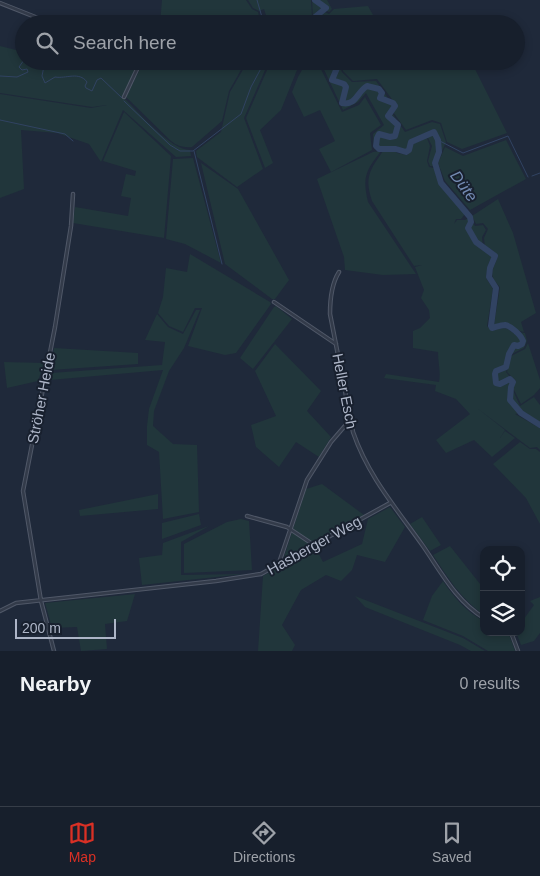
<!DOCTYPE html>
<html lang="en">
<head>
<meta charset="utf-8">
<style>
  :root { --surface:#171f2c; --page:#202734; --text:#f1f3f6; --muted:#9ea2a9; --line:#363d48; --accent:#d93025 }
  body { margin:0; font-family:Helvetica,sans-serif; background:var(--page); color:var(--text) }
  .controls { position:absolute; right:15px; bottom:15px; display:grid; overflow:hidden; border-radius:10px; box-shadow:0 2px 8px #0003 }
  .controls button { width:45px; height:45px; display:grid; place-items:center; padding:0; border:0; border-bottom:1px solid var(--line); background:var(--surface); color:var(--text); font:25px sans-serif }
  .scale { position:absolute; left:15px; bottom:12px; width:101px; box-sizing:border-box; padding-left:5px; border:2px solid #adb5c7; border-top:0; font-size:14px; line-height:18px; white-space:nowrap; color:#adb5c7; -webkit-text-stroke:4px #18202e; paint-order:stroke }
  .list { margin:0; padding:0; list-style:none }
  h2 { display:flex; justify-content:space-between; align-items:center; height:65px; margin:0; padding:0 20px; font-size:21px }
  h2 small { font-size:16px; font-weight:400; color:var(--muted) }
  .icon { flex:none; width:28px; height:28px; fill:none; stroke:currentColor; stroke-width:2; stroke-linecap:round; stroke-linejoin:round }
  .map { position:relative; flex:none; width:540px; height:651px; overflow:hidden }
  .search { position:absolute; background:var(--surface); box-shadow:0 2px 8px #0003; left:15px; right:15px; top:15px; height:55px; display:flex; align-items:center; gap:12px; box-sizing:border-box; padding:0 18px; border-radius:28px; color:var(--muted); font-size:19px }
  .sheet { height:155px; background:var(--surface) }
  nav { display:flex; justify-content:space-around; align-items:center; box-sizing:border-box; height:70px; border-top:1px solid var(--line); background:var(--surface); font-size:14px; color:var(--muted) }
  nav a { display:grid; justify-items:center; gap:2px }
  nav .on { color:var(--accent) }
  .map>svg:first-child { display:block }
  .green { fill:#21363b }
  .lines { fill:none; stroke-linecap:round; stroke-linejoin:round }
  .stream { stroke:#314362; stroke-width:1 }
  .river { stroke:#314362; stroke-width:6 }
  .street-casing { stroke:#505868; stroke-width:4.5 }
  .street { stroke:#333b4a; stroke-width:2.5 }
  .labels { text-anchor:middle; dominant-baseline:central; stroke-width:4; stroke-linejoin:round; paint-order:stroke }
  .street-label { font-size:15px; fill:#adb5c7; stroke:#18202e }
  .water-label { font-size:16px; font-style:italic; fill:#738ab2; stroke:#18202e }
</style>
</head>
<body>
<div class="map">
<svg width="540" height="651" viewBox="0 0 540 651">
  <rect width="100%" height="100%" fill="#1f293a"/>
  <path class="green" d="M162 0H246L252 9 258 12 261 24H160Z
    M248 0H311L312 18 296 24H269L264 9 259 11 253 8Z
    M312 0H327L332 9 329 12 322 9 317 12 321 24H315L313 18Z
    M368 6 378 24H323L319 15 325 12 329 14 334 9Z
    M0 46 24 52V61H59L74 65 76 61H137V65L123 97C138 111 170 150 190 150L191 156 176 157 123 110 101 162 89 144 57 133 21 130 24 189 0 198V94L91 108 107 105 92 107 0 93Z
    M144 61H246L229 91 222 121 192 147C184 148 177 146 171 141L126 97Z
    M248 61H269L244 118 263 169 237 187 197 157 196 151 221 132 230 92Z
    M271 61H296L299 65 281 110 260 130 273 163 265 168 246 118Z
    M307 61H317L342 112 359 105 365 97 381 125 370 133 372 150 331 172 319 149 335 141 320 110 304 117 292 92 298 77Z
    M320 61H337L342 72 352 82 376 81 392 104V107L390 110 405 132 432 122 440 124 446 142 437 163 439 167 430 166 428 161 432 146 426 134 410 141 408 149 405 151 400 149 397 146 380 147 374 149 373 134 384 125 366 93 358 102 343 110Z
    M339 61H471L507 133 462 149 447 142 441 123 432 120 406 130 393 112 397 106 377 79 353 81 343 71Z
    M124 112 171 156 164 238 73 223 75 207 128 216 131 198 121 196 126 174 135 176 136 171 103 161Z
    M427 138 430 146 427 161 429 167 434 168 440 184 465 214 461 219H456L454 224 457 220H465L470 217 475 226 483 225 486 230 482 237 483 247 480 249 490 253 492 257 488 265 486 278 493 289 487 326 492 331C503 327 507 327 516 335L518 332 525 333 527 341 524 348 510 355 509 364 506 372 514 382 512 388 520 406 534 397 540 405V422L524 412 515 414 540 428V450L537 447 530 448 477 408 505 430 500 438 505 431 515 438 492 457 474 440 446 453 436 440 470 414 456 399 435 391 436 385 384 378 386 374 439 382C441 372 438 363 438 352L413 348V331L420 328 430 318 429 310 421 298 424 290 415 267 422 265 414 266 372 201C364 177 370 170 383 151H395L397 153 407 155 411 151 413 144Z
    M506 140 526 179 470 210 445 181 438 163 445 147 463 156Z
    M381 151C366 171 362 176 368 202L416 274 383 275 345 270 344 257 317 179 373 152Z
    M193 158 221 263 185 244 166 239 173 159Z
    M201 163 238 189 289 280 275 299H272L225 264Z
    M498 199 513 233 536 313 521 322 524 332C510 330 511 319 494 325L500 287C487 274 493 271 498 256L492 250 485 247 484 238 488 229 483 223 476 224 472 216Z
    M190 254 270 302 271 304 236 353 225 355 188 346 202 308H195L183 332 169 326 158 313 163 297 166 268 187 272Z
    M276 306 292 319 253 369 240 358 274 307Z
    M196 310H200L184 348 169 371 154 411 153 426 173 444 197 445 199 512 163 519 159 452 147 445V426L149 409 163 370 50 380 51 373 162 365 165 342 145 340 157 314 168 327 183 334Z
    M528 343 540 380V388L534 395 521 404 513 388 516 381 507 372 511 356 525 349Z
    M275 344 321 391 307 411 331 437 319 457 296 442 279 467 256 447 251 425 276 416 255 371Z
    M54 348 138 353V364L51 370Z
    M4 362 44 363 38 381 7 388Z
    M520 442 530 449H536L540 452V524L526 498 493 464Z
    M322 484 364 515 287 561 284 557 306 489Z
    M158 494V509L80 516 79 510Z
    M390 507 405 527 385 562 357 555 352 570 341 581 326 575 301 590 282 625 295 645 292 651H258L263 576 315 547 323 562 362 544 368 519Z
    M199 514 201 525 162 539V523Z
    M422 517 441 545 430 551 410 524Z
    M241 519 249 521 252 570 184 573V544L227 522Z
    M209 526 181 542V575L244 574 142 585 139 558 162 555 163 543Z
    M450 546 484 589V615C461 599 448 578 433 555Z
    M443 581C453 596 467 613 484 621V632H505L510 637 515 651H488L463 636 423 620 432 596Z
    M135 594 127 621 105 624 107 649 81 651 77 627 52 628 45 603Z
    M355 596 463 638 485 651H471L460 645 365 607Z
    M540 597V633L534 641 521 645 516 632H521V623L534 605 530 601Z"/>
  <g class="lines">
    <path class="stream" d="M257 0 264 24
      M34 61 44 66 42 76 45 83 55 77C66 79 79 71 87 82L85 86 86 88 92 91 97 80 101 78 122 98
      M0 76 17 77 28 72 27 69 22 70 19 67 24 60
      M124 101 170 145 180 151H193L241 114 251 87 265 61
      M0 120 65 134 73 141
      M438 140 463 153 508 136 528 177
      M194 151 222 264
      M532 176 540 173"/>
    <path class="river" d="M315 0 326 8 315 17 318 24
      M333 61 337 68 332 80 344 84 346 87 342 103C356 106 357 92 367 86L379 89 382 93 380 98 393 103 395 106 388 116 398 125 395 136 390 137 379 134 377 138 376 146 379 149H396L406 152 409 150 411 142 434 132 438 140 439 152 435 163 441 183 470 217 471 222 468 228 476 242 495 256 490 268 489 277 496 288 491 326 492 328C496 327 501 325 505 325 511 326 521 335 523 341L522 344 518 346 514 345 509 354 506 367 496 371 495 374 496 383 500 384 510 379 513 382 511 387 510 400 521 413 540 425"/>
    <defs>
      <path id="street" d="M0 3 53 24
        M124 97 139 65V61
        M339 272C332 283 330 300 330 314L353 432C368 476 396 508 423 546 441 572 456 601 484 618
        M274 302 336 344
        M247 516 287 527 314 545
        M281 564 280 560 307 480 331 442 350 420
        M0 611 16 603 216 581 261 574 390 503
        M509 632 512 635 518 651
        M54 651 41 601 23 491 55 327 71 226 73 194"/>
    </defs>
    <use href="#street" class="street-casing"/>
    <use href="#street" class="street"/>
  </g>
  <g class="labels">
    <g class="street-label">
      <text transform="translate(345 391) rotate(79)">Heller Esch</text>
      <text transform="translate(41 398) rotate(-79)">Ströher Heide</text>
      <text transform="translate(314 545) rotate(-29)">Hasberger Weg</text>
    </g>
    <g class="water-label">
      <text transform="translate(464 186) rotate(54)">Düte</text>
    </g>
  </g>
</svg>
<div class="controls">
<button><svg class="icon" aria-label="locate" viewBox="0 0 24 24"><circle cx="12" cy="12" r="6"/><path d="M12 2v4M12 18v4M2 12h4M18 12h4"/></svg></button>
<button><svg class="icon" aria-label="layers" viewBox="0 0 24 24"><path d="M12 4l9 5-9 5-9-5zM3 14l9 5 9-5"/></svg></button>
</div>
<div class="scale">200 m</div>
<div class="search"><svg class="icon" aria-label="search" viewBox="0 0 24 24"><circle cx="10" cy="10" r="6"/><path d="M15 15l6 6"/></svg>Search here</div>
</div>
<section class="sheet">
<h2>Nearby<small>0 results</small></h2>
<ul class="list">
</ul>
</section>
<nav>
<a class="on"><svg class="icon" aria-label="map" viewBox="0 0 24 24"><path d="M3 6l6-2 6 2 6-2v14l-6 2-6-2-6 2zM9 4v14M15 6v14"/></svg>Map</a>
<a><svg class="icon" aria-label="directions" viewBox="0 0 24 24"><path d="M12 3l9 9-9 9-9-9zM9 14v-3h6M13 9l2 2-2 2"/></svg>Directions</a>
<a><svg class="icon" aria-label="saved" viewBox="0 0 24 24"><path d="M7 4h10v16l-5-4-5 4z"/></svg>Saved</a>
</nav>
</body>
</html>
